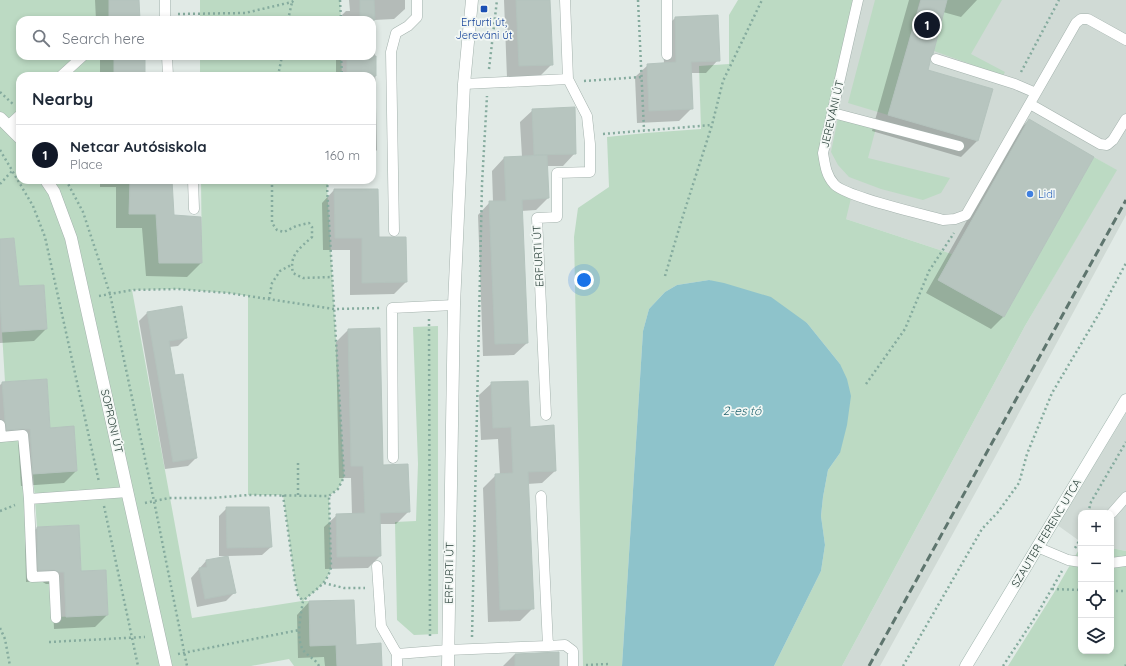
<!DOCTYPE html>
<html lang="en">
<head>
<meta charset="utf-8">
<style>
  :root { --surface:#fff; --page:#f2f2f3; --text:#1f2937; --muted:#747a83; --line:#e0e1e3; --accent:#111827 }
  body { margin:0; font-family:Quicksand,sans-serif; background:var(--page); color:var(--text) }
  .controls { position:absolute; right:12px; bottom:12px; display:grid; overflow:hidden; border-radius:8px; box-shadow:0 2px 6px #0003 }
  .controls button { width:36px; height:36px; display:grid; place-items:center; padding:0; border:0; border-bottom:1px solid var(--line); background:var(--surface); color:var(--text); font:20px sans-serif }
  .you { position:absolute; left:584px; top:280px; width:14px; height:14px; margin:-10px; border:3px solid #fff; border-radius:50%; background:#1a73e8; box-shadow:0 0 0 6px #1a73e833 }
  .badge { display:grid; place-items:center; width:26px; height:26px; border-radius:50%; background:var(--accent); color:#fff; font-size:13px; font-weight:700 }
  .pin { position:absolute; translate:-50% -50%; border:2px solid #fff; box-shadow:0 1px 4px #0006 }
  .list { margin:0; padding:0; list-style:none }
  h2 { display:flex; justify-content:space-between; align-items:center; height:52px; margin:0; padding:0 16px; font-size:17px }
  h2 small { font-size:13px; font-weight:400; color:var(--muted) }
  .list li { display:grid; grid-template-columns:26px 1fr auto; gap:12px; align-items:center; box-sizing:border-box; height:60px; padding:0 16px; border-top:1px solid var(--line) }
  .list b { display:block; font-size:15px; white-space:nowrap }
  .list p { margin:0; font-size:13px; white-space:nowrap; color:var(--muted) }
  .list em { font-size:13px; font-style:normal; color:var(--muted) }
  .icon { flex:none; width:22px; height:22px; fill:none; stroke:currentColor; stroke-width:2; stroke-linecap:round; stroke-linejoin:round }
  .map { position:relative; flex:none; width:1126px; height:666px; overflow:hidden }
  .search { position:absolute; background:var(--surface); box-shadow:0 2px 6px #0003; left:16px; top:16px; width:360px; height:44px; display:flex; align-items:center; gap:10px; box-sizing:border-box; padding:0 14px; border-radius:12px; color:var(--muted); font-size:15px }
  .panel { position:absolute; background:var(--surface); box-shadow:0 2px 6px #0003; left:16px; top:72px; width:360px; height:112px; border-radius:12px }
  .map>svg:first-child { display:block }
  .built { fill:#d0dad5 }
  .green { fill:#bcdac3; fill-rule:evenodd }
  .water { fill:#8ec3cb }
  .shadow { fill:#0003 }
  .building { fill:#b7c5bf; stroke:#b4c3bd }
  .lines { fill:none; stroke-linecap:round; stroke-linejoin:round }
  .lane-casing { stroke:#a4b2ad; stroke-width:11 }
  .street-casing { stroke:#a4b2ad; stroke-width:13 }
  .secondary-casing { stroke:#a1b5ae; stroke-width:13 }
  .path { stroke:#85ab9e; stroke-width:2.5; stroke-dasharray:2 3; stroke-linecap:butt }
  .lane { stroke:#fff; stroke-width:10 }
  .street { stroke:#fff; stroke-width:12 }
  .secondary { stroke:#fff; stroke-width:12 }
  .rail { stroke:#5e756e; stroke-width:3; stroke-dasharray:8 4; stroke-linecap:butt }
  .transit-dot { fill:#1a4fb4; stroke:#f2f7f4; stroke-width:1.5 }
  .shop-dot { fill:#3f7fe0; stroke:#f2f7f4; stroke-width:1.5 }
  .labels { text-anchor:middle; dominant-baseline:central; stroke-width:3.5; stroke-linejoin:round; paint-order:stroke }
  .transit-label { font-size:11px; fill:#164399; stroke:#f2f7f4 }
  .street-label { font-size:11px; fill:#233a33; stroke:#f2f7f4 }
  .shop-label { font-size:11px; fill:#366cbe; stroke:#f2f7f4; text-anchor:start }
  .water-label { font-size:12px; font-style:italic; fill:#236570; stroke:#f2f7f4 }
</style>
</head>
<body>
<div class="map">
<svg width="1126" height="666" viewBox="0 0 1126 666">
  <rect width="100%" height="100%" fill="#e1eae6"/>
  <path class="built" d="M858 0H1126V215L994 459 880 666H842L1025 326 1116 170 1094 157 1004 317 938 280 952 254 846 219 836 186 823 153Z
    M1126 400V551L1111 548V513H1081V542L1053 522Z"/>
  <path class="green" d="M0 0H109V20H20V56H114V76H20V180H130L129 214H156L160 263H202L201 180H330L327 187 344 477 338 489 329 496 331 567C327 584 316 590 303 601H309L310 646 336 645 337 666H294L289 659 251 666H0V425L1 437 23 435 32 577 54 576 56 617 108 615 106 570 81 571 79 525 37 527 33 474 77 471 74 427 50 428 47 379 5 382 2 332 47 329 44 285 19 286 14 238 0 239ZM177 289 228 293 248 296V495H283L295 581 298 595 302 601 192 618 132 290Z
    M200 0H340L341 20H200Z
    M738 0H858L823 153 827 175 852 194 846 219 952 254 938 280 1004 317 1094 157 1117 170 1025 326 842 666H774L821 571 825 545 821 516 823 497 828 470 840 453V364L807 323 709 280 677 285 665 292 649 309 643 331 622 666H583L574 237 578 208 609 187 607 137 646 133 701 129 699 66 729 64V15Z
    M875 0H920L888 115 848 103Z
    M947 0H1002L971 54 1005 72 1003 76 934 51Z
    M200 56H341L342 76H200Z
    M838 118 876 128 868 158 950 178 941 193 923 200 881 189 849 177 838 165 831 152Z
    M438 326V634L414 635 397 620 395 522 416 521 418 464 413 327Z
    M1081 546V651H1111V548L1126 551V666H1008L1055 591Z"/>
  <path class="water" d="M709 280 724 283 771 297 807 323 840 364 847 379 851 396 847 425 840 453 828 470 823 497 821 516 825 545 821 571 774 666H622L643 331 649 309 665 292 677 285Z"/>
  <path class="shadow" d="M95 0H138L139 20H96Z
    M349 0H405V9L394 19 374 20 377 150 372 155V76H336V56H372V20H337L346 11H350Z
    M504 0H548L552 64 539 77 507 78Z
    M909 0H977L961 17 943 12 929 57 927 71 992 90 977 141 961 157 872 131Z
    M717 16 718 60 706 73H690L692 108 679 121 637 123 635 77 648 65 664 64 663 30 675 18Z
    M100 56H144V76H100Z
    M533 110 575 153 563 166H546L548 198 536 210 521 211 527 343 514 355 483 356 478 215 490 202H493L492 171 504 158 522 157 520 122Z
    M1029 120 1003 317 991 329 926 293 1017 132Z
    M100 180H171L173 216 200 218 201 263 187 277 146 276 142 228H116V187H100Z
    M334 190 378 238 406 282 394 294 350 295V250H323L322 203Z
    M0 240 18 287 46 329 34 341 0 343Z
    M147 313 186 338 178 346 169 347 174 376 196 458 188 466 165 469 139 321Z
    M348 330 382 467 409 511 396 524H379L380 556 368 568 325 569 324 527 337 515 352 514 351 478H339L336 342Z
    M2 383 50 429 76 471 64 483 21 486 18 441H0V385Z
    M492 383 529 428 555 471 542 483 527 484 533 608 520 621 488 622 483 488 496 475H500L498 439 481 440 479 395Z
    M227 508 271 547 262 555 227 556 234 593 226 601 197 607 191 578 206 561 226 557V556H219V516Z
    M78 526 80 572 107 615 95 627 54 629 52 584H46L41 581 26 582 25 540 37 528Z
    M309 602 355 646 381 666H325L324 657 298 658 297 615Z
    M558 653V666H503L514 655Z"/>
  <path class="building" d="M109 0H139L140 20H109Z
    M360 0H374L375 20H360Z
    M516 0H550L553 65 519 66Z
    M921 0H947L933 54 930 57V62L928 70 993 89 978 141 888 115Z
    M718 15 720 61 691 62 693 109 649 111 647 64 676 62 675 17Z
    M114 56H145V76H114Z
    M347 56H376V76H347Z
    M575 107 576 154 534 155 532 109Z
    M1029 119 1094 157 1004 317 938 280Z
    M547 155 549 198 522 200 528 343 495 344 489 201H506L504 157Z
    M130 180H172L174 215 201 217 202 263H159L156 214H129Z
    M334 189H378L379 237H406L407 282 362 283V238H335Z
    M14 238 19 286 44 285 47 329 2 332 0 300V239Z
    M182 306 187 338 169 341 175 375 183 374 197 458 173 462 147 312Z
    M380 328 383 465 408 464 410 512 380 513 381 556 337 557 336 514 365 513 363 466H351L348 329Z
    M47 379 50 428 74 426 77 471 33 474 30 429H22L7 430 5 421 2 382Z
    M528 381 530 427 554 425 556 471 528 472 534 609 500 610 495 474 513 473 511 427 493 428 491 382Z
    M226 507H269L272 547 227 548Z
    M79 525 81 571 106 570 108 615 66 617 64 572H59L54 570H38L37 527Z
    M228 556 236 593 205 599 199 568 207 567 206 560Z
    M354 600 356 645 381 643 382 666H337L336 645 310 646 309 601Z
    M559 652V666H515V654Z"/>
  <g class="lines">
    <defs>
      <path id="lane" d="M165 0V20
        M667 0V55
        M858 0 823 153C825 165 826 175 834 184 845 197 923 214 943 220L955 219 966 215 1076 23 1081 19H1088L1126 40
        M167 56 168 76
        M936 59 1015 84 1036 93
        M61 76 83 56
        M464 84 568 79 565 0
        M1030 104 1100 144 1107 145 1113 140 1126 119
        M833 113 959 146
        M8 126 20 115
        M193 180 194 209
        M394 231 391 52 396 33 408 26 417 17V0
        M546 415 537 218 557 217V173L590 172V144L587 116 568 79
        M0 425 1 437 23 435 29 499 32 577 54 576 56 618
        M393 458 392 308 454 305
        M29 499 128 492
        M1112 513 1126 497
        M1037 547 1068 560 1081 562
        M1111 563 1126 561
        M377 566 381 626 397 654
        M548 646 565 645 573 651V666
        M397 666V654L448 650 548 646 541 496"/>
      <path id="street" d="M0 118 20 138
        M46 180 54 192 71 238 166 666
        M448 666 454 305 464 84 472 0"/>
      <path id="secondary" d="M966 666 1126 400"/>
    </defs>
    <use href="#lane" class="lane-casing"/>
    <use href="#street" class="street-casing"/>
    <use href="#secondary" class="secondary-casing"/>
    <path class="path" d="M340 0 341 20
      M638 0 644 130
      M178 14 245 13 292 2 294 0
      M288 20 292 2
      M341 56 342 76
      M489 69 497 0
      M1021 72 1059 0
      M278 76 282 56
      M584 81 641 77
      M0 92 14 105
      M603 134 712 125
      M0 150 33 206 45 237 99 482
      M66 180 83 212 110 294 154 501 187 666
      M272 180V223L277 230 284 232 296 226 309 223 312 227V237C299 249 289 255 293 273L303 278 332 277
      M0 184 12 171
      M665 276 681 222 712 125 723 81 762 0
      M99 296 132 290 177 289 229 293 334 309 380 308
      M269 299 272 283 280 271 291 265
      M429 319 430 638
      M866 384 905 329 929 271 954 233
      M283 495 295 581 298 595 303 601
      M298 495V461
      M145 503 169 498H212L248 495 329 496 338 489 344 477 327 187 330 180
      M104 506 138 666
      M0 511 15 505
      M1088 513 1091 502 1126 442
      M1075 548 1081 538
      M324 583 344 588H365
      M1052 589 1081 590
      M1111 591H1126
      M0 628 5 639 10 666
      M472 637 482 184 487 96
      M49 642 145 637
      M178 654 299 630
      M586 665 609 664
      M319 666C315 658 305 655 302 648 296 636 301 614 303 601 315 589 327 585 331 567L329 496
      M903 666 982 529 998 512 1019 483 1027 454 1052 393 1100 312 1126 263
      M1003 666 1036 616 1062 571
      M1125 666 1126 665"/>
    <use href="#lane" class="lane"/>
    <use href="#street" class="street"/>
    <use href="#secondary" class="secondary"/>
    <path class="rail" d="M869 666 1126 200"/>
  </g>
  <rect class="transit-dot" x="480" y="5" width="8" height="8" rx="2"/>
  <circle class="shop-dot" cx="1030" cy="194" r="4"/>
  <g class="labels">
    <g class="transit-label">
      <text x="484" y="22">Erfurti út,<tspan x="484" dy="13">Jereváni út</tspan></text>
    </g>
    <g class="street-label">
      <text transform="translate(832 114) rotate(-77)">JEREVÁNI ÚT</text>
      <text transform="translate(538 256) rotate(-93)">ERFURTI ÚT</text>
      <text transform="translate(112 421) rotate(77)">SOPRONI ÚT</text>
      <text transform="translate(1046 533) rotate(-59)">SZAUTER FERENC UTCA</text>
      <text transform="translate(449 573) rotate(-89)">ERFURTI ÚT</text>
    </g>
    <g class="shop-label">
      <text x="1038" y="194">Lidl</text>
    </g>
    <g class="water-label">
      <text x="742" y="410">2-es tó</text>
    </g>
  </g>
</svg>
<div class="controls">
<button>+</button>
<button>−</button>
<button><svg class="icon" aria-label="locate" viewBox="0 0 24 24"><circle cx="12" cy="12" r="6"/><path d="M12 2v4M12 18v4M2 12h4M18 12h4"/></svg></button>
<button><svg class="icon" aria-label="layers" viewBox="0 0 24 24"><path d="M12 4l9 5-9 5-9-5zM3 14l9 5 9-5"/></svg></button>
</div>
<div class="you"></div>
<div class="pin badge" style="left:927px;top:25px">1</div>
<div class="search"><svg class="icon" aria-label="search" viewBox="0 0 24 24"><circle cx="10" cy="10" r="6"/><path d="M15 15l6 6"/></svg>Search here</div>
<section class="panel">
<h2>Nearby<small></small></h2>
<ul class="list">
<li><span class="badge">1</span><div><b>Netcar Autósiskola</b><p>Place</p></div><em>160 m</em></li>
</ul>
</section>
</div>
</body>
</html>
